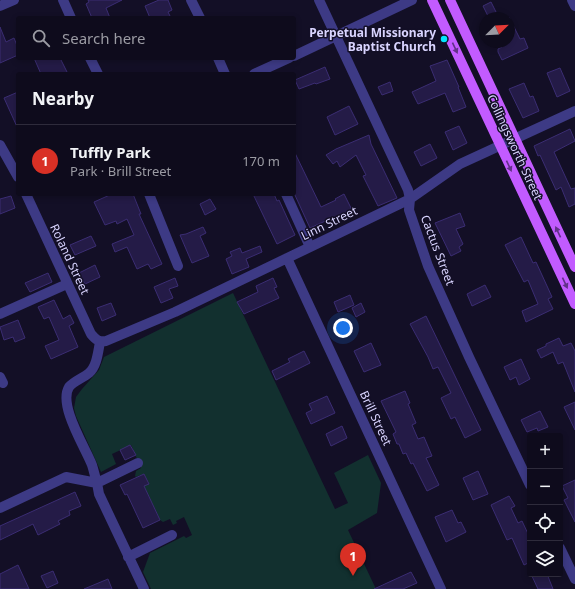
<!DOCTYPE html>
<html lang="en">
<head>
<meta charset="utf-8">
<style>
  :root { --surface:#0e0b1c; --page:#1c1929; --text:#f1f3f6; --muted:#9b9ba3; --line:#2e2b3b; --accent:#d93025 }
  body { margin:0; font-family:"Noto Sans",sans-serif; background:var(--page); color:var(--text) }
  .controls { position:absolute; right:12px; bottom:12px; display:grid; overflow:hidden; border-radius:4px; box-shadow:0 2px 6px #0003 }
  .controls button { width:36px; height:36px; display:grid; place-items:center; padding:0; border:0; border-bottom:1px solid var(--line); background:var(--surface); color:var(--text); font:20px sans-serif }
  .compass { position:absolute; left:479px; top:12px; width:36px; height:36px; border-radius:50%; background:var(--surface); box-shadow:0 2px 6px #0003; rotate:66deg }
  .you { position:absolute; left:343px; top:328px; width:14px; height:14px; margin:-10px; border:3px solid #fff; border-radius:50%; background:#1a73e8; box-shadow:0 0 0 6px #1a73e833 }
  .badge { display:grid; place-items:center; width:26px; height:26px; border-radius:50%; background:var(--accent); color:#fff; font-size:13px; font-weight:700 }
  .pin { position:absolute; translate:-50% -33px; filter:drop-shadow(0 1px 2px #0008) }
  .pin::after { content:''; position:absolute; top:21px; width:14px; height:12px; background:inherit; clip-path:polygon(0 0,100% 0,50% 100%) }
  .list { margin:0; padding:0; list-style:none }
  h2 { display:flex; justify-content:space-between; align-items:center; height:52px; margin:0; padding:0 16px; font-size:17px }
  h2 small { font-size:13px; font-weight:400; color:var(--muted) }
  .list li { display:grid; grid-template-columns:26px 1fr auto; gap:12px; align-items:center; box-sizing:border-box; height:72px; padding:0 16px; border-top:1px solid var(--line) }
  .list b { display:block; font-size:15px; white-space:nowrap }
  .list p { margin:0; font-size:13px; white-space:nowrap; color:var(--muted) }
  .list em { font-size:13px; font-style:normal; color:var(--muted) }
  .icon { flex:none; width:22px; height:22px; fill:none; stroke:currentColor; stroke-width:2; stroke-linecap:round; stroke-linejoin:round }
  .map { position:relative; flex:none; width:575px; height:589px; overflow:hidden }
  .search { position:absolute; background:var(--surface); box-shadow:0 2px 6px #0003; left:16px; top:16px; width:280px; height:44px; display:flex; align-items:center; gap:10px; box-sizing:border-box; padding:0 14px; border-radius:4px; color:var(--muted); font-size:15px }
  .panel { position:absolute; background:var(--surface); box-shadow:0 2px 6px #0003; left:16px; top:72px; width:280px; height:124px; border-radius:4px }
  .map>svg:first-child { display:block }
  .green { fill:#12302f }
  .building { fill:#241b47; stroke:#3b2d73 }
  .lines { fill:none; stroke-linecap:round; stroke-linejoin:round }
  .minor { stroke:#3d3a85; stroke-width:10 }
  .major { stroke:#c25bff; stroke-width:10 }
  .oneway { fill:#623188 }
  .poi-dot { fill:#00e5ff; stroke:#130f26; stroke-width:1.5 }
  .labels { text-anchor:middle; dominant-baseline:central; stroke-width:3; stroke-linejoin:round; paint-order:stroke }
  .poi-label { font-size:12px; font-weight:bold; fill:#d9d4ff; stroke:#130f26; text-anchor:end }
  .street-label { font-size:12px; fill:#d9d4ff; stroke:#130f26 }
</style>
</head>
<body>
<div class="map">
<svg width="575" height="589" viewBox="0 0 575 589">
  <rect width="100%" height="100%" fill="#130f26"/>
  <path class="green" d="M233 293 335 509 348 503 334 473 368 455 381 483 377 513 348 530 376 589H151L143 572 150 553 184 536 186 538 192 535 184 517 176 521 177 523 173 525 170 519 163 522 160 520 144 486 149 483 144 474 136 477 135 476 136 471 141 468 131 445 112 454 116 464 101 472 76 416 74 408 76 397 82 389 99 370 104 357Z"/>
  <path class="building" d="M88 0H122L106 8 110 18H92L86 4 89 2Z
    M159 0H168L172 10 168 12 171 18H150L145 6Z
    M491 2 499 18H489L483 6Z
    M509 17 520 39 524 38 528 48 502 60 498 52V49L502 47 500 42H509Z
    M0 27 6 42 14 38 18 48V55L0 63Z
    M34 58H60L68 74H41Z
    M447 60 459 87H458L466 107 453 112 445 93 418 104 412 92 436 81 430 66Z
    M325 67 330 79 316 84 315 83 299 89 295 80Z
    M560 68 570 91 557 97 547 73Z
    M390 82 393 91 382 95 378 87Z
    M524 83 530 97 533 96 539 111 523 118 509 89Z
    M18 92V129L4 98Z
    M349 106 358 124 335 135 327 117Z
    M459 126 467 143 453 150 445 132Z
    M570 129 575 141 554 152 571 189 575 188V204L569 207 561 187 556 190 540 155 538 156 534 146Z
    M369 135 371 144 397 198 378 206 363 176 366 175 356 155 340 167 337 161 333 164 326 155 336 149Z
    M430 144 437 158 421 166 414 152Z
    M294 151 321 207 336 200 335 199 344 194 352 210 333 219 332 218 310 228 294 193Z
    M112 194H133L141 214H139L162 264 151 269 148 264 137 269 127 247 115 252 112 244 134 235 127 219 117 224 116 221 105 225 94 202Z
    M253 194H274L277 201 279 200 295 235 277 244Z
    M11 196 15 208 0 214V199Z
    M210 199 216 209 205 215 200 204Z
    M460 213 465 226 456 229 463 244 459 247 461 251 451 256 435 223Z
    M203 227 206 233 200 236 209 256 192 263 180 235 186 234Z
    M91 236 96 246 75 255 70 245Z
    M521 237 533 263 536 262 547 286 552 297 548 299 553 309 526 322 522 311 538 304 528 280 524 282 505 245Z
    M260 246 262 252 246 259 249 267 232 274 226 259 232 256 230 252 240 248 242 253Z
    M95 265 100 277 85 284 79 273Z
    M48 273 52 282 30 292 25 283Z
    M175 278 178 286 169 289 173 298 161 303 154 287Z
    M273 278 277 287 274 288 279 298 244 314 237 302 258 292 256 286Z
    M485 285 491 297 472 306 467 294Z
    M350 295 354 305 338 312 334 302Z
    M54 300 63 319 70 315 74 323 69 326 78 347 51 359 45 346 59 340 49 317 44 319 38 307Z
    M111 303 116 315 102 321 97 308Z
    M361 303 365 312 356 317 352 308Z
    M426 316 481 430 465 438 455 417 451 419 441 398 451 393 438 367 433 369 428 357 410 324Z
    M18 320 25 338 15 342 13 337 4 340 0 327Z
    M559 338 563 346 571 343 575 351V392L563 362 558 364 553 352 541 358 537 350 546 346V344Z
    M371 343 381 365 364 372 354 351Z
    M304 351 310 363 276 380 272 371 290 362 288 359Z
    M521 359 530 379 519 385 516 377 510 380 504 367Z
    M405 391 410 403 408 404 416 423 412 425 418 439 424 437 432 456 426 458 439 485 427 491 413 463 411 464 406 453 403 454 399 444H397L393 434 396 432 381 401Z
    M327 396 335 413 311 424 306 413 312 410 309 404Z
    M575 402V430L564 407Z
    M540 411 548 427 538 431 537 428 527 432 521 420Z
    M342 426 347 438 331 446 326 434Z
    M130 445 136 455 125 460 120 450Z
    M478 471 488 494 473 500 463 478Z
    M144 474 149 484 144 486 160 520 143 528 127 494 125 495 120 485Z
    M575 480V522L564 500 568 498 562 486Z
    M75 492 81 506 69 511 70 515 58 521 60 524 38 535 33 524 0 540V526Z
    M509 496 515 506 511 508 518 523 522 521 530 538V562L524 565 512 538 507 540 491 505Z
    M452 510 458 523 461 522 466 532 446 542 435 517Z
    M18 565 29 589H0V574Z
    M53 571 58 583 47 588 41 576Z
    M411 572 417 583 403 589H374Z
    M531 574H547L553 589H538Z
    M108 579 112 589H84Z"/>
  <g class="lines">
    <path class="minor" d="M63 0 71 18
      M191 0 200 18
      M319 0 408 190 410 199 409 210 428 266 469 357 530 485
      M572 0 575 6
      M0 6 14 0
      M294 56 412 0
      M90 58 98 74
      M218 58 225 74
      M254 74 289 58
      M0 145 18 177
      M26 194 91 334C96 340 99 342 106 341L175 312 410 199 460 164 575 111
      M149 194 178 266
      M286 194 310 247
      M287 258 441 589
      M0 314 67 284
      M100 342C98 352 97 366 89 373 83 378 74 381 69 387 58 405 85 447 92 465 94 471 95 477 97 483L138 463
      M0 377 3 383
      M0 508 66 477 97 483 99 494 144 589
      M560 548 575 579
      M128 557 172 535"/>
    <path class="major" d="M432 0 575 304
      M450 0 575 267"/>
  </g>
  <defs><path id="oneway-solid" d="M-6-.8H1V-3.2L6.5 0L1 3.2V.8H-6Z"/></defs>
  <g class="oneway">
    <use href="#oneway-solid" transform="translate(455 48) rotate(65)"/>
    <use href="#oneway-solid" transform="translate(509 166) rotate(65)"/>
    <use href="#oneway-solid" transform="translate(558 232) rotate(-115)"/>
    <use href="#oneway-solid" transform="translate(565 283) rotate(65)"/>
  </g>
  <circle class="poi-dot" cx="444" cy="39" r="4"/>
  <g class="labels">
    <g class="poi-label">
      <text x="436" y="32">Perpetual Missionary<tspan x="436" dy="14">Baptist Church</tspan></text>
    </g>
    <g class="street-label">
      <text transform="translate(515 147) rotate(65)">Collingsworth Street</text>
      <text transform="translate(329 223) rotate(-26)">Linn Street</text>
      <text transform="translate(438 250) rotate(69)">Cactus Street</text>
      <text transform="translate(70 259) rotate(65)">Roland Street</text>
      <text transform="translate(376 418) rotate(65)">Brill Street</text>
    </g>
  </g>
</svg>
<div class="controls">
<button>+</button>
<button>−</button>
<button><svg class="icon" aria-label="locate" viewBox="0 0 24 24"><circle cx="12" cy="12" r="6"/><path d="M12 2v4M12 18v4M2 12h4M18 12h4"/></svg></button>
<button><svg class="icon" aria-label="layers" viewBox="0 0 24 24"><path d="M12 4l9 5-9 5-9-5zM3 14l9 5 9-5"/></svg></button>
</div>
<svg class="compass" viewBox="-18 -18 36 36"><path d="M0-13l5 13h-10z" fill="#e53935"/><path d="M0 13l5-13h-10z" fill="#9b9ba3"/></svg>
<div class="you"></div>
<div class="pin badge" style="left:353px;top:576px">1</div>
<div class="search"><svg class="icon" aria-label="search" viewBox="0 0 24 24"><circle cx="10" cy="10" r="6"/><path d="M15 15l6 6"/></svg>Search here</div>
<section class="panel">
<h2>Nearby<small></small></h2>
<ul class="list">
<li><span class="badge">1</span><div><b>Tuffly Park</b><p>Park · Brill Street</p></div><em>170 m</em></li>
</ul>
</section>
</div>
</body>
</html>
